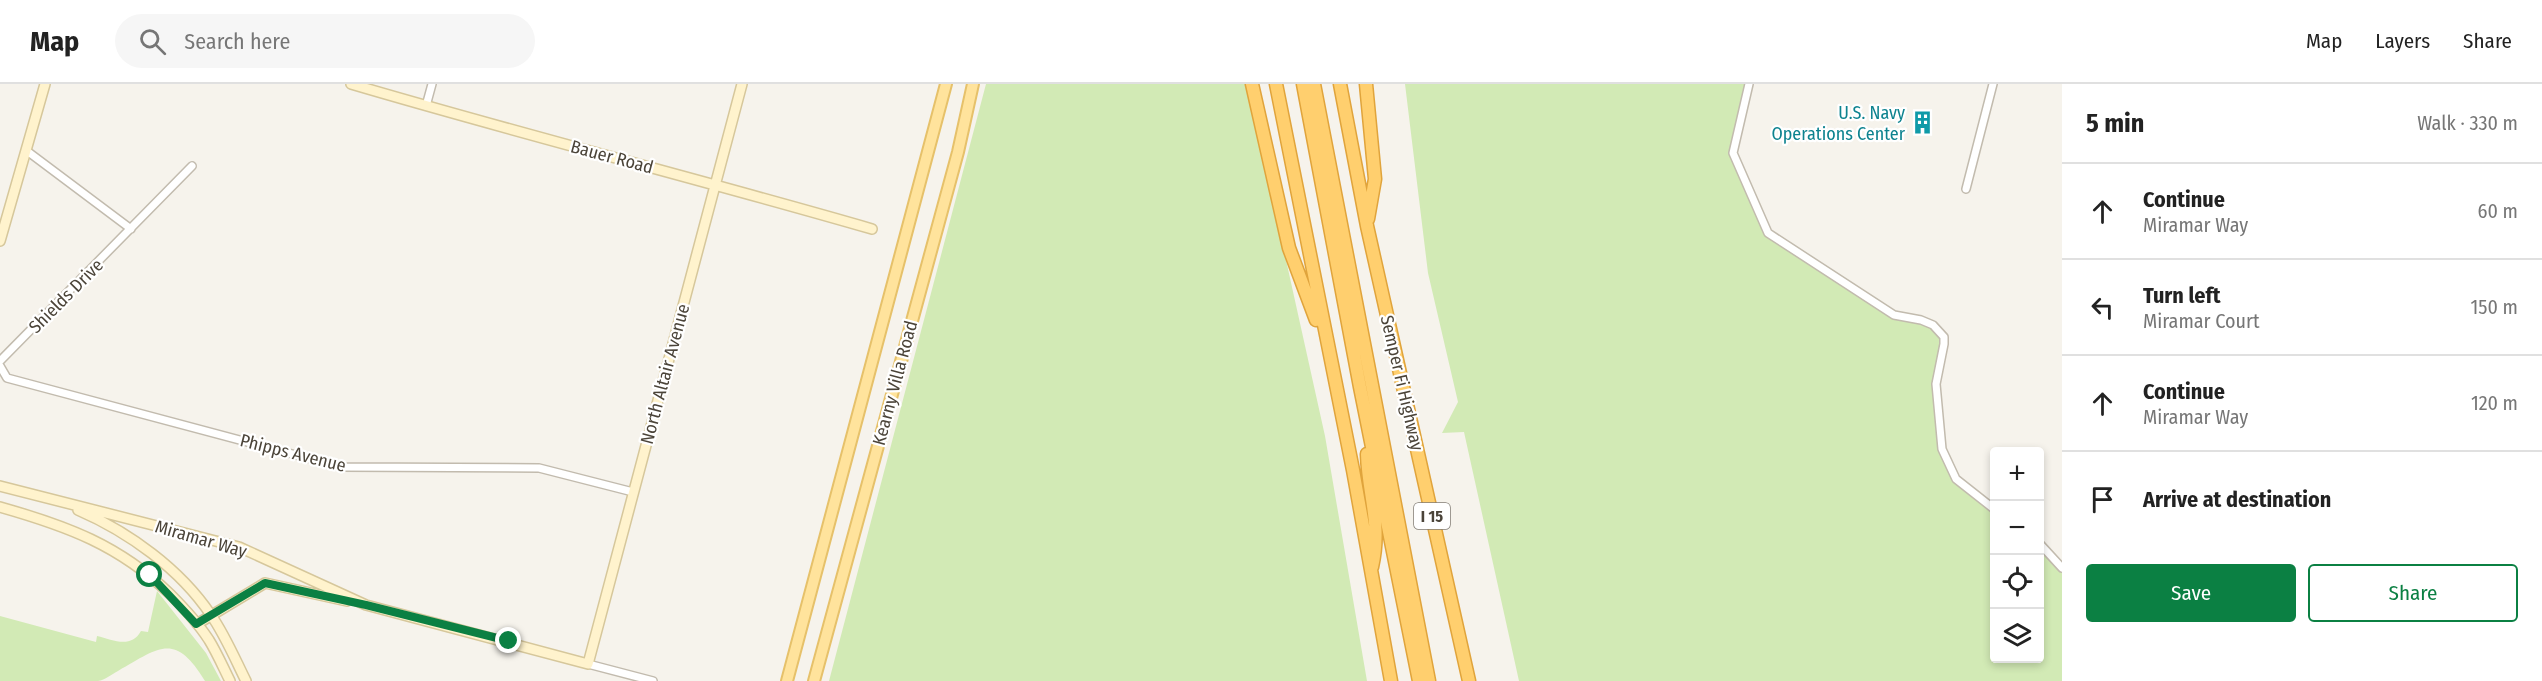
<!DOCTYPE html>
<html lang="en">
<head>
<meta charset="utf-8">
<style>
  :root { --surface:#fff; --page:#f6f6f6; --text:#222; --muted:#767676; --line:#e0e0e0; --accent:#0b8043 }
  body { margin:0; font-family:"Fira Sans Condensed",sans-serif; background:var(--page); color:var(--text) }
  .controls { position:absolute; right:18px; bottom:18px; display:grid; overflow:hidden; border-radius:6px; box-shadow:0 3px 9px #0003 }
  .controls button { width:54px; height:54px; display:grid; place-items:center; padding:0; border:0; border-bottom:2px solid var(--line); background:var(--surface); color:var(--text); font:30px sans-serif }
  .stop { position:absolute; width:18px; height:18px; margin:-14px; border:4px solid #0b8043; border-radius:50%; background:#fff }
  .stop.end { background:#0b8043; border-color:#fff; box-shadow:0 2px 6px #0008 }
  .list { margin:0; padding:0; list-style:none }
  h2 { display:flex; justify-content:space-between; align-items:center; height:78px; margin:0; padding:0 24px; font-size:26px }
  h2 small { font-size:20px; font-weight:400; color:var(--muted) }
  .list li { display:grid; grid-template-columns:39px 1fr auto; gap:18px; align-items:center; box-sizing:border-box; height:96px; padding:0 24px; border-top:2px solid var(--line) }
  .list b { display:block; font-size:22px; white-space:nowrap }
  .list p { margin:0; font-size:20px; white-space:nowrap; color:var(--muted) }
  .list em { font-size:20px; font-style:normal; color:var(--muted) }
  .actions { display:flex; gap:12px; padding:18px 24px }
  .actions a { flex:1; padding:14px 0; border:2px solid var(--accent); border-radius:6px; text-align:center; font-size:21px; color:var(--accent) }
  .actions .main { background:var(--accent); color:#fff }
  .icon { flex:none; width:33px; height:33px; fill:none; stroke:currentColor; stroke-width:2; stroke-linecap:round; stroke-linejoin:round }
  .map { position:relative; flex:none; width:2062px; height:597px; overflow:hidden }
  header { display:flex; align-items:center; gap:36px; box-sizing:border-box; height:84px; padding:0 30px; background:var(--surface); border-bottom:2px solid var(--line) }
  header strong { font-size:28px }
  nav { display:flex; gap:33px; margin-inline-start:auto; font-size:21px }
  .search { width:420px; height:54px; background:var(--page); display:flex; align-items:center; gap:15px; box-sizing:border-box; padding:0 21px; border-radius:33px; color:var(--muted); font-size:22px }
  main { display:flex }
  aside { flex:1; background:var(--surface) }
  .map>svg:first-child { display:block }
  .green { fill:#d2eab5 }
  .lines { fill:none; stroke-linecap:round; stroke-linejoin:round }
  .street-casing { stroke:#c2bbae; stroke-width:10 }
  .secondary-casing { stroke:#d6c79b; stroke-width:12 }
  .primary-casing { stroke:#e6c16a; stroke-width:14 }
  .highway-casing { stroke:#e0a43c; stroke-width:15 }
  .street { stroke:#fff; stroke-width:7 }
  .secondary { stroke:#fff3cd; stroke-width:9 }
  .primary { stroke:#ffe39c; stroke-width:10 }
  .highway { stroke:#ffcf6e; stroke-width:12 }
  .route { stroke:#0b8043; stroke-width:8 }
  .labels { text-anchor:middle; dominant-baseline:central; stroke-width:4.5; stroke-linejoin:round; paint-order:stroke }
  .shield { fill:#fff; stroke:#817c74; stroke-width:1.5 }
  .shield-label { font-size:16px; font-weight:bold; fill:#4b4439 }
  .culture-label { font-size:18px; fill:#0d838f; stroke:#fff; text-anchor:end }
  .street-label { font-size:18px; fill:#4b4439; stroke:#fff }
</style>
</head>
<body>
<header>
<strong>Map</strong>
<div class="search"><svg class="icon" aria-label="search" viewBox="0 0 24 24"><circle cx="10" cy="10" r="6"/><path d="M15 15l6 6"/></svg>Search here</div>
<nav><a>Map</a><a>Layers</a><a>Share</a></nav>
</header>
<main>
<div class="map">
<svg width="2062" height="597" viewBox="0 0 2062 597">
  <rect width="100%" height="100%" fill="#f6f3ec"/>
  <path class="green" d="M986 0H1247L1325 352 1367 597H829Z
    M1405 0H1749L1733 69 1768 149 1894 231 1921 236 1944 253 1936 300 1942 365 1956 395 1994 425V574H2040V460L2062 484V597H1519L1464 348 1442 349 1458 318 1428 189Z
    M157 507 206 569 221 597H205C175 548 160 563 118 587 112 590 105 596 98 597 66 597 32 597 0 597V532L96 558 97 552C113 556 131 565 141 547L148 548Z"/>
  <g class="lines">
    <defs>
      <path id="street" d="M1749 0 1733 69 1768 149 1894 231 1921 236 1933 241 1944 253V260L1936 300 1942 365 1956 395 1994 425
        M426 22 432 0
        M27 67 131 145
        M1966 105 1993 0
        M0 277 192 82
        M0 282 7 294 341 383 539 384 633 408
        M2040 460 2062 484
        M588 580 653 597"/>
      <path id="secondary" d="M351 0C524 51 699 95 872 145
        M0 157 45 0
        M0 402 239 463 366 521 588 580 742 0
        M0 423C67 442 119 461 170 510 184 524 198 539 209 556 217 569 223 583 230 597
        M78 426C129 448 180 485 211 531 225 551 235 575 246 597
        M197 540 265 499 347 517"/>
      <path id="primary" d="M787 597 946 0
        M814 597 958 68 973 0"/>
      <path id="highway" d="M1252 0 1289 164 1316 236
        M1276 0 1353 386 1391 597
        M1303 0 1360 303 1419 597
        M1314 0 1429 597
        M1340 0 1367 142 1469 597
        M1366 0 1375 95 1368 135
        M1367 370C1368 412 1382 439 1372 483"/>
    </defs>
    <use href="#street" class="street-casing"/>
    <use href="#secondary" class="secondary-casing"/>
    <use href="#primary" class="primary-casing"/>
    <use href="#highway" class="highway-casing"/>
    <use href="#street" class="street"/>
    <use href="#secondary" class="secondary"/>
    <use href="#primary" class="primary"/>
    <use href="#highway" class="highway"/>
  </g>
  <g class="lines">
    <path class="route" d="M150 491 196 540 265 499 366 521 509 557"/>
  </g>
  <defs>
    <symbol id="building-bare" viewBox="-9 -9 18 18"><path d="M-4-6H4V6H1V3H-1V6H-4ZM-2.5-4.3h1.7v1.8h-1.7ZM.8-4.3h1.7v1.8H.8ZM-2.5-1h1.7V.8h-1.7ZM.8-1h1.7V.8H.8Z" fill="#0f9aa8" stroke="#fff" stroke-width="2.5" paint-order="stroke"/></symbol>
  </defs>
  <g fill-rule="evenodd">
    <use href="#building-bare" x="1906" y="22" width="33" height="33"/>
  </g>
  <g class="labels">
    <rect class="shield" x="1414" y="419" width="36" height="26" rx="4.5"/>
    <g class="shield-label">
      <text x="1432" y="432">I 15</text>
    </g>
    <g class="culture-label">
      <text x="1905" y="29">U.S. Navy<tspan x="1905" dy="21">Operations Center</tspan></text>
    </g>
    <g class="street-label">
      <text transform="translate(612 73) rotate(15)">Bauer Road</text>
      <text transform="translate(66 212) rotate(-45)">Shields Drive</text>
      <text transform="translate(665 290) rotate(-75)">North Altair Avenue</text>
      <text transform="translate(895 299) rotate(-75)">Kearny Villa Road</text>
      <text transform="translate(1402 299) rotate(77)">Semper Fi Highway</text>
      <text transform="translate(293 369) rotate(14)">Phipps Avenue</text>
      <text transform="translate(201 455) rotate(16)">Miramar Way</text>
    </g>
  </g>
</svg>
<div class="controls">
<button>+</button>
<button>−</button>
<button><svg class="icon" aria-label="locate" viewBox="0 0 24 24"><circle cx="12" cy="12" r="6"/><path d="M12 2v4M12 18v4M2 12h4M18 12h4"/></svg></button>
<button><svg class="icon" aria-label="layers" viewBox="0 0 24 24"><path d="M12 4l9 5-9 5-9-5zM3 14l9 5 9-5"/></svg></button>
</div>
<div class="stop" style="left:150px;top:491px"></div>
<div class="stop end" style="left:509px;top:557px"></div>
</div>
<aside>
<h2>5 min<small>Walk · 330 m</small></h2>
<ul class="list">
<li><svg class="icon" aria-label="ahead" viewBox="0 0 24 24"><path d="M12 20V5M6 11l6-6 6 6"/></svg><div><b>Continue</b><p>Miramar Way</p></div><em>60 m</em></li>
<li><svg class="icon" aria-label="left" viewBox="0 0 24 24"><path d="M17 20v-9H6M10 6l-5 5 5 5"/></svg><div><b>Turn left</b><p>Miramar Court</p></div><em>150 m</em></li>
<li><svg class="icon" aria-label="ahead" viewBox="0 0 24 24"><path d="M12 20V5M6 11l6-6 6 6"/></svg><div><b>Continue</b><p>Miramar Way</p></div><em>120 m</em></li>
<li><svg class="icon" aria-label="arrive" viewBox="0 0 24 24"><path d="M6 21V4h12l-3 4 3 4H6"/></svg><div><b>Arrive at destination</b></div></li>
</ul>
<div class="actions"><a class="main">Save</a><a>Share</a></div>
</aside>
</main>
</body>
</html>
